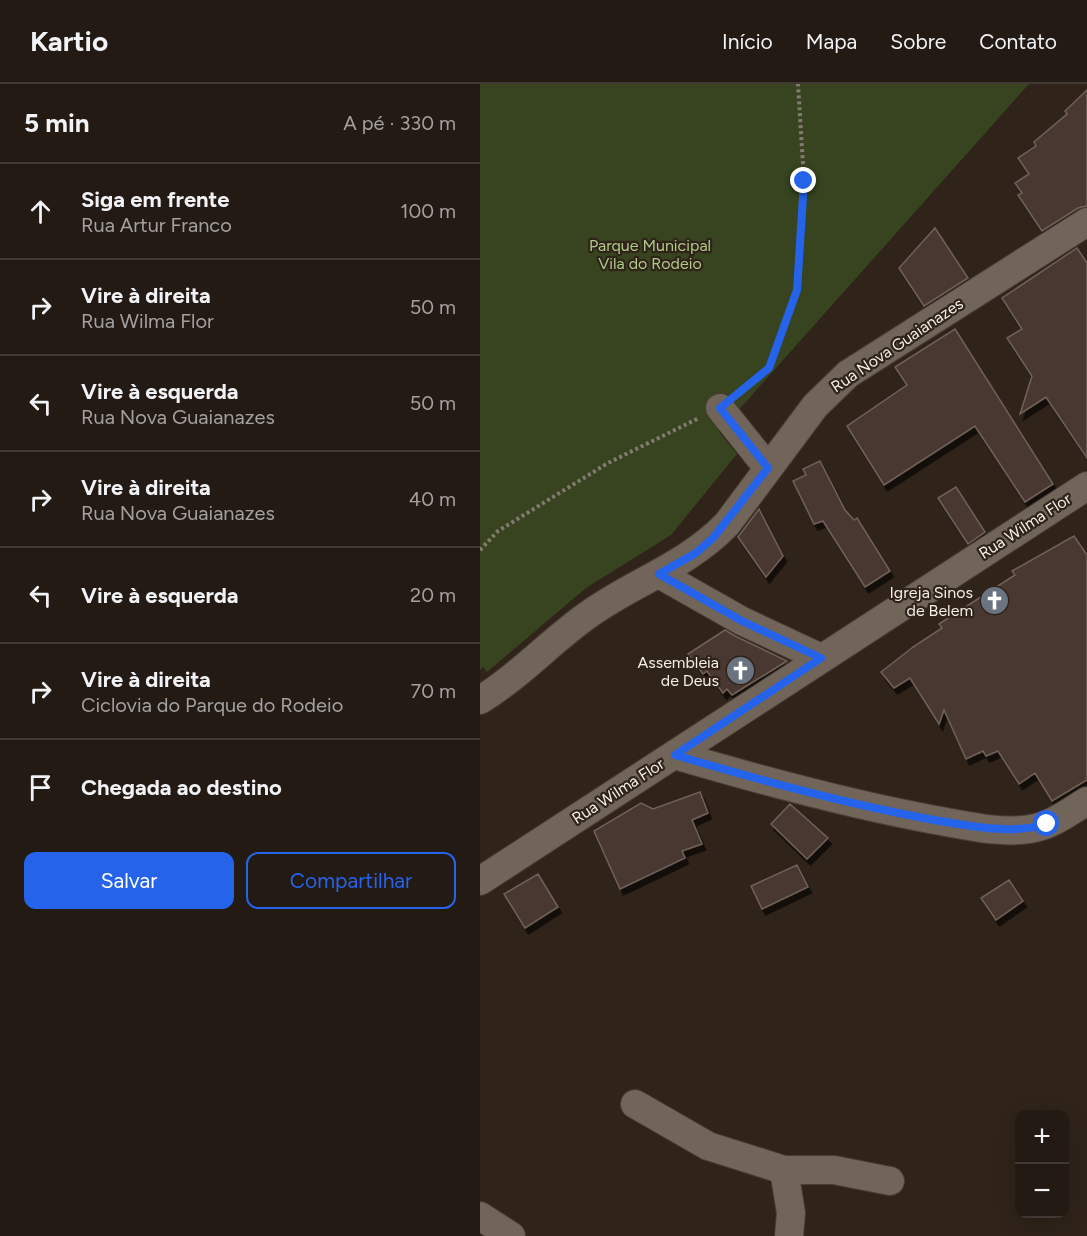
<!DOCTYPE html>
<html lang="pt">
<head>
<meta charset="utf-8">
<style>
  :root { --surface:#231a14; --page:#2b231d; --text:#f1f3f6; --muted:#a3a1a0; --line:#403834; --accent:#2563eb }
  body { margin:0; font-family:Figtree,sans-serif; background:var(--page); color:var(--text) }
  .controls { position:absolute; right:18px; bottom:18px; display:grid; overflow:hidden; border-radius:12px; box-shadow:0 6px 24px #0002 }
  .controls button { width:54px; height:54px; display:grid; place-items:center; padding:0; border:0; border-bottom:2px solid var(--line); background:var(--surface); color:var(--text); font:30px sans-serif }
  .stop { position:absolute; width:18px; height:18px; margin:-14px; border:4px solid #2563eb; border-radius:50%; background:#fff }
  .stop.end { background:#2563eb; border-color:#fff; box-shadow:0 2px 6px #0008 }
  .list { margin:0; padding:0; list-style:none }
  h2 { display:flex; justify-content:space-between; align-items:center; height:78px; margin:0; padding:0 24px; font-size:26px }
  h2 small { font-size:20px; font-weight:400; color:var(--muted) }
  .list li { display:grid; grid-template-columns:39px 1fr auto; gap:18px; align-items:center; box-sizing:border-box; height:96px; padding:0 24px; border-top:2px solid var(--line) }
  .list b { display:block; font-size:22px; white-space:nowrap }
  .list p { margin:0; font-size:20px; white-space:nowrap; color:var(--muted) }
  .list em { font-size:20px; font-style:normal; color:var(--muted) }
  .actions { display:flex; gap:12px; padding:18px 24px }
  .actions a { flex:1; padding:14px 0; border:2px solid var(--accent); border-radius:12px; text-align:center; font-size:21px; color:var(--accent) }
  .actions .main { background:var(--accent); color:#fff }
  .icon { flex:none; width:33px; height:33px; fill:none; stroke:currentColor; stroke-width:2; stroke-linecap:round; stroke-linejoin:round }
  .map { position:relative; flex:none; width:607px; height:1152px; overflow:hidden }
  header { display:flex; align-items:center; gap:36px; box-sizing:border-box; height:84px; padding:0 30px; background:var(--surface); border-bottom:2px solid var(--line) }
  header strong { font-size:28px }
  nav { display:flex; gap:33px; margin-inline-start:auto; font-size:21px }
  main { display:flex }
  aside { flex:1; background:var(--surface) }
  .map>svg:first-child { display:block }
  .green { fill:#37441f }
  .building { fill:#483932; stroke:#706058; stroke-width:1.5; filter:url(#shadow) }
  .lines { fill:none; stroke-linecap:round; stroke-linejoin:round }
  .minor-casing { stroke:#483e37; stroke-width:30 }
  .path { stroke:#847a72; stroke-width:4; stroke-dasharray:3 3; stroke-linecap:butt }
  .minor { stroke:#716459; stroke-width:28 }
  .route { stroke:#2563eb; stroke-width:8 }
  .labels { text-anchor:middle; dominant-baseline:central; stroke-width:4.5; stroke-linejoin:round; paint-order:stroke }
  .park-label { font-size:16px; fill:#b0ca88; stroke:#2f231a }
  .street-label { font-size:16px; fill:#f5ede7; stroke:#2f231a }
  .poi-label { font-size:16px; fill:#f5ede7; stroke:#2f231a; text-anchor:end }
</style>
</head>
<body>
<header>
<strong>Kartio</strong>
<nav><a>Início</a><a>Mapa</a><a>Sobre</a><a>Contato</a></nav>
</header>
<main>
<aside>
<h2>5 min<small>A pé · 330 m</small></h2>
<ul class="list">
<li><svg class="icon" aria-label="ahead" viewBox="0 0 24 24"><path d="M12 20V5M6 11l6-6 6 6"/></svg><div><b>Siga em frente</b><p>Rua Artur Franco</p></div><em>100 m</em></li>
<li><svg class="icon" aria-label="right" viewBox="0 0 24 24"><path d="M7 20v-9h11M14 6l5 5-5 5"/></svg><div><b>Vire à direita</b><p>Rua Wilma Flor</p></div><em>50 m</em></li>
<li><svg class="icon" aria-label="left" viewBox="0 0 24 24"><path d="M17 20v-9H6M10 6l-5 5 5 5"/></svg><div><b>Vire à esquerda</b><p>Rua Nova Guaianazes</p></div><em>50 m</em></li>
<li><svg class="icon" aria-label="right" viewBox="0 0 24 24"><path d="M7 20v-9h11M14 6l5 5-5 5"/></svg><div><b>Vire à direita</b><p>Rua Nova Guaianazes</p></div><em>40 m</em></li>
<li><svg class="icon" aria-label="left" viewBox="0 0 24 24"><path d="M17 20v-9H6M10 6l-5 5 5 5"/></svg><div><b>Vire à esquerda</b></div><em>20 m</em></li>
<li><svg class="icon" aria-label="right" viewBox="0 0 24 24"><path d="M7 20v-9h11M14 6l5 5-5 5"/></svg><div><b>Vire à direita</b><p>Ciclovia do Parque do Rodeio</p></div><em>70 m</em></li>
<li><svg class="icon" aria-label="arrive" viewBox="0 0 24 24"><path d="M6 21V4h12l-3 4 3 4H6"/></svg><div><b>Chegada ao destino</b></div></li>
</ul>
<div class="actions"><a class="main">Salvar</a><a>Compartilhar</a></div>
</aside>
<div class="map">
<svg width="607" height="1152" viewBox="0 0 607 1152">
  <defs>
    <filter id="shadow"><feDropShadow dx="3.5" dy="6" stdDeviation="0" flood-color="#0009"/></filter>
  </defs>
  <rect width="100%" height="100%" fill="#2f231a"/>
  <path class="green" d="M0 0H549L239 348 257 370 191 451 106 504 7 588 3 583 0 586Z"/>
  <path class="building" d="M607 6V122L598 124 562 147 538 111 542 109 535 99 549 90 538 74 556 62 554 58 587 30 585 27Z
    M455 144 488 194 444 222 419 184Z
    M597 164 607 179V374L566 313 540 330 552 292 527 254 542 245 522 214Z
    M475 245 573 400 545 418 495 342 404 401 367 342 427 301 415 283Z
    M340 377 365 426 374 436 377 434 410 487 385 503 343 437 334 440 313 397 326 391 323 385Z
    M476 403 505 448 488 460 458 414Z
    M279 425 303 472 286 493 258 453Z
    M594 452 607 471V696L572 717 555 689 539 700 518 667 506 672 503 667 486 675 464 626 459 640 430 594 414 604 401 588 433 563 462 544 459 540 535 491 532 487Z
    M245 546 255 552 307 577 252 611 247 605 243 609 227 587 223 590 208 570Z
    M220 708 228 729 212 736 222 760 202 767 205 774 140 805 114 747 161 719 173 725Z
    M310 720 348 754 327 775 291 740Z
    M317 781 328 803 282 825 271 802Z
    M58 790 78 823 45 844 24 810Z
    M529 796 543 817 516 836 501 814Z"/>
  <g class="lines">
    <defs>
      <path id="minor" d="M240 324 288 384
        M179 490 262 537 341 574
        M0 616C38 593 69 559 105 533 152 498 204 484 247 440L335 322 368 290 607 138
        M195 671C280 696 367 720 455 736 485 741 519 750 550 745 571 742 589 728 607 717
        M0 797 607 402
        M155 1020 228 1062 304 1086 311 1129 309 1152
        M304 1086H354L410 1097
        M0 1132 31 1152"/>
    </defs>
    <use href="#minor" class="minor-casing"/>
    <path class="path" d="M260 307 289 284 317 206 324 97 318 0
      M0 466 18 447 128 379 219 334"/>
    <use href="#minor" class="minor"/>
  </g>
  <g class="lines">
    <path class="route" d="M324 97 317 206 289 284 240 324 288 384 233 454 216 469 179 490 262 537 341 574 195 671C280 696 366 720 454 736 491 742 530 751 567 740"/>
  </g>
  <defs>
    <symbol id="church-disc" viewBox="-11 -11 22 22"><circle r="9.5" fill="#6b7280" stroke="#2f231a"/><path d="M-1.2-6h2.4v3.5h3.3v2.4h-3.3V6h-2.4V-.1h-3.3v-2.4h3.3Z" fill="#fff"/></symbol>
  </defs>
  <g fill-rule="evenodd">
    <use href="#church-disc" x="498" y="500" width="33" height="33"/>
    <use href="#church-disc" x="244" y="570" width="33" height="33"/>
  </g>
  <g class="labels">
    <g class="park-label">
      <text x="170" y="161">Parque Municipal<tspan x="170" dy="18">Vila do Rodeio</tspan></text>
    </g>
    <g class="street-label">
      <text transform="translate(417 261) rotate(-34)">Rua Nova Guaianazes</text>
      <text transform="translate(545 442) rotate(-33)">Rua Wilma Flor</text>
      <text transform="translate(138 707) rotate(-33)">Rua Wilma Flor</text>
    </g>
    <g class="poi-label">
      <text x="493" y="508">Igreja Sinos<tspan x="493" dy="18">de Belem</tspan></text>
      <text x="239" y="578">Assembleia<tspan x="239" dy="18">de Deus</tspan></text>
    </g>
  </g>
</svg>
<div class="controls">
<button>+</button>
<button>−</button>
</div>
<div class="stop" style="left:567px;top:740px"></div>
<div class="stop end" style="left:324px;top:97px"></div>
</div>
</main>
</body>
</html>
